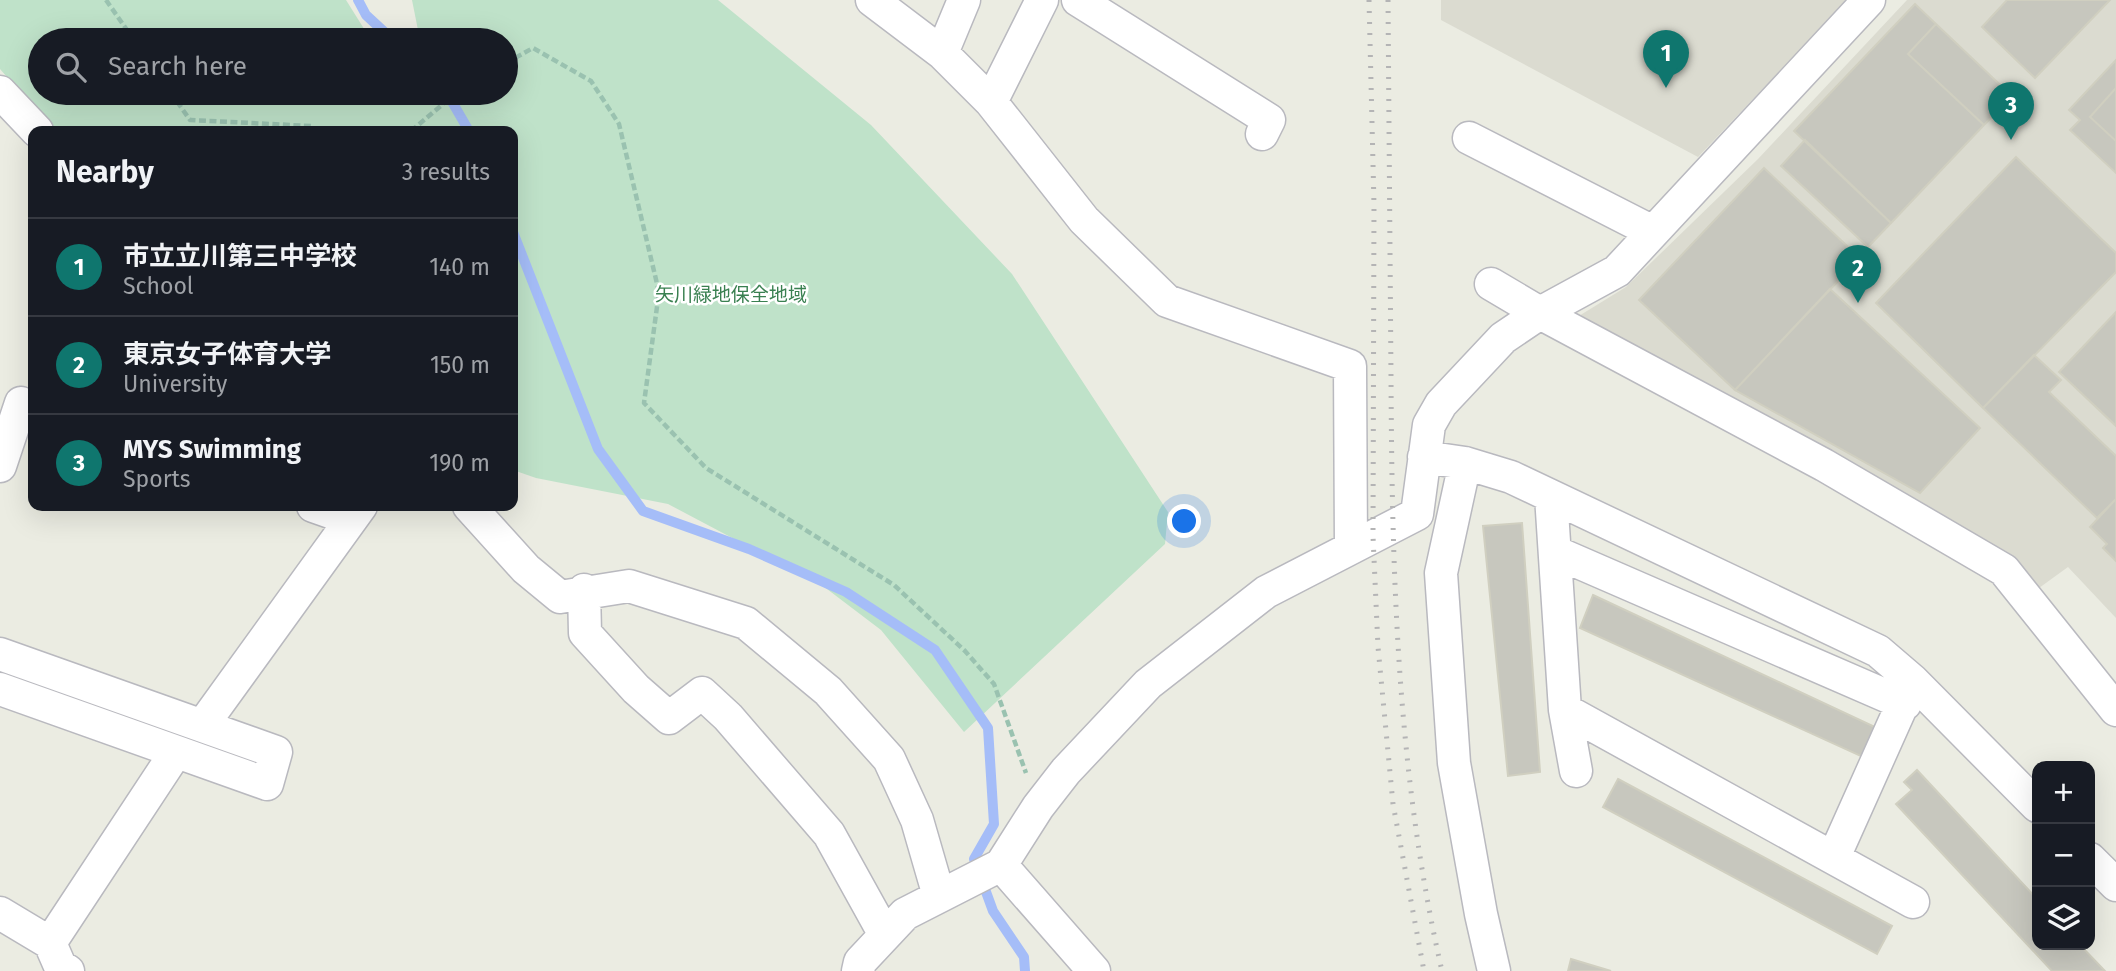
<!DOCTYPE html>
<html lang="en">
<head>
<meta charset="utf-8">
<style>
  :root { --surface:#171b24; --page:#20242c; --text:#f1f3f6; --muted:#9ea1a6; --line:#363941; --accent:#0f766e }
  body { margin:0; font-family:"Fira Sans","Noto Sans JP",sans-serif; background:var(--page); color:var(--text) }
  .controls { position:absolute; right:21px; bottom:21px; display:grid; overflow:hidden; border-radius:14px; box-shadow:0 7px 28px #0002 }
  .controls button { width:63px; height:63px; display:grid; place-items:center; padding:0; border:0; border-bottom:2px solid var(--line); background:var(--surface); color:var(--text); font:35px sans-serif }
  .you { position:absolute; left:1185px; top:522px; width:24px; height:24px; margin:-18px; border:5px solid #fff; border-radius:50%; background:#1a73e8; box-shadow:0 0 0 10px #1a73e833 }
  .badge { display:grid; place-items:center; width:46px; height:46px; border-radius:50%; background:var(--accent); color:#fff; font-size:23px; font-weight:700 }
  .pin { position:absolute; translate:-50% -58px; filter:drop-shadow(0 2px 4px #0008) }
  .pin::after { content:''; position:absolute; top:37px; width:24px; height:21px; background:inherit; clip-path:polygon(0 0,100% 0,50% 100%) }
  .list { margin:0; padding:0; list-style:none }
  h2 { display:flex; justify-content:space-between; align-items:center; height:91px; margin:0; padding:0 28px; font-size:30px }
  h2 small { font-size:23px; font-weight:400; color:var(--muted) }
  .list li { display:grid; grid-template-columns:46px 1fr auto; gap:21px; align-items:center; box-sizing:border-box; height:98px; padding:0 28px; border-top:2px solid var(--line) }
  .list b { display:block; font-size:26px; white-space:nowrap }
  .list p { margin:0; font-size:23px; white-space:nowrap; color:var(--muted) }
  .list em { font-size:23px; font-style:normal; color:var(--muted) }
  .icon { flex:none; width:38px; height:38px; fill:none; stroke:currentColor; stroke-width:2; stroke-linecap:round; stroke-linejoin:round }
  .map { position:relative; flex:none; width:2116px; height:971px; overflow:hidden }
  .search { position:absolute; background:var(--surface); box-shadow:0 7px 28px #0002; left:28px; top:28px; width:490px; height:77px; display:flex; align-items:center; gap:18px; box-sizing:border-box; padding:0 24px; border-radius:38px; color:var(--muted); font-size:26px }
  .panel { position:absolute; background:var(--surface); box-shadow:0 7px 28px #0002; left:28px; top:126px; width:490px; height:385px; border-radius:14px }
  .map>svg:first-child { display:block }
  .education { fill:#dbdbd0 }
  .green { fill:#bfe2c9 }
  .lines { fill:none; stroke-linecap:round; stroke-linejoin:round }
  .stream { stroke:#a5bdf8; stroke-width:10 }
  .building { fill:#c7c7be; stroke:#d0cfc0; stroke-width:2 }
  .minor-casing { stroke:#b9b9bf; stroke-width:35 }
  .path { stroke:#9ac2b0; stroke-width:4.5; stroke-dasharray:7 3.5; stroke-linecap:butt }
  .minor { stroke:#fff; stroke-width:32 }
  .rail { stroke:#b4b4b5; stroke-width:5; stroke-dasharray:2 9; stroke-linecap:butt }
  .labels { text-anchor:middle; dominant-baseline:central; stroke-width:5; stroke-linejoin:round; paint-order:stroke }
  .park-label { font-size:19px; fill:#3a8051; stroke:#fff }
</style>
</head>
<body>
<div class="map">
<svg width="2116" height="971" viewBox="0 0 2116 971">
  <rect width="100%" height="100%" fill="#ebece2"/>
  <path class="education" d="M1441 0H1847L1698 157 1441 20Z
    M1907 0H2116V618L2068 567 2039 588 2010 558 1574 319 1626 287 1758 159Z"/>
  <path class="green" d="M0 0H346L371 40H40V93H506V40H420L412 0H718L871 125 1012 274 1168 512 1165 544 964 732 881 630 823 586 668 504 536 478 513 470V131H54L0 69Z"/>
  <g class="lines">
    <path class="stream" d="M358 0 366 15 393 40
      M447 93 469 131
      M513 232 598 449 643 511 749 549 846 592 935 650 988 728 994 824 974 859 993 911 1024 957 1025 971"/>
  </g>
  <path class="building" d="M2007 0H2006H2110L2035 78 1982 27Z
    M1915 4 1936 24 1908 54 1984 125 1891 223 1794 131Z
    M1936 24 2012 96 1984 125 1908 54Z
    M2116 60V88L2090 117 2116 141V173L2070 130 2080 120 2069 110Z
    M2116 88V141L2090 117Z
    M1805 140 1891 223 1868 247 1781 166Z
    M2016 157 2116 253V272L1983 408 1876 303Z
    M1764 168 1860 258 1735 390 1639 300Z
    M1830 289 1980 428 1920 493 1735 390Z
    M2116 312V426L2059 372Z
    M2034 355 2061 380 2049 392 2116 456V499L2097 518 1983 408Z
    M2116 499V561L2103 548 2107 544 2090 527Z
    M1522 523 1540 772 1508 776 1483 526Z
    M1593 595 1877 728 1863 757 1580 628Z
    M1917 770 2037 899V945H2080L2105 971H2052L1896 804 1912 790 1904 782Z
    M1618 779 1892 926 1877 954 1603 807Z
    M1571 959 1611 971H1568Z"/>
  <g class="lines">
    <defs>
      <path id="minor" d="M872 0 942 53 991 102 1084 220 1167 301 1350 366 1351 548
        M1078 0 1269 120 1262 134
        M942 53 964 0
        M0 92 37 131
        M991 102 1042 0
        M1469 138 1653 232
        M1491 284 1540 313 1824 465 2004 570 2116 710
        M1424 457 1465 463 1511 477 1878 651 1913 681 2037 806
        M1465 463 1441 573 1454 763 1481 914 1494 971
        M0 466 21 403
        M1551 496 1565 710 1576 771
        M313 506 350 519
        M469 506 526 569 560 597 629 586 746 623 828 691 889 759 917 820 939 896
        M1555 552 1905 704
        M584 590 585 633 636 689 669 718 702 693 728 717 829 834 885 935
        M0 654 276 752 267 784 0 689
        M1565 710 1913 902
        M202 726 361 506
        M1834 857 1911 685
        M2090 859 2116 885
        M0 913 50 943 60 966 68 971
        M50 943 176 752
        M858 971 860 962 905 914 1001 865
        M1094 971 1001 865 1038 807 1066 771 1148 684 1266 592 1417 514 1429 425 1441 404 1503 338 1540 313 1617 271 1869 0"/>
    </defs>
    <use href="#minor" class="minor-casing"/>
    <path class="path" d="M106 0 134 40
      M506 63 533 48 591 81 619 124 659 292 644 403 706 468 894 585 965 651 994 684 1026 773
      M171 93 190 120 311 126 315 131
      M411 131 456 93"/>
    <use href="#minor" class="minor"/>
    <path class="rail" d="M1369 0 1374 205 1373 536 1378 647 1393 804 1424 971
      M1388 0C1389 125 1390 251 1391 376 1392 576 1397 775 1442 971"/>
  </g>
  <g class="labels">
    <g class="park-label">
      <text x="731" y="294">矢川緑地保全地域</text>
    </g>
  </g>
</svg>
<div class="controls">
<button>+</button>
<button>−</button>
<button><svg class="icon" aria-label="layers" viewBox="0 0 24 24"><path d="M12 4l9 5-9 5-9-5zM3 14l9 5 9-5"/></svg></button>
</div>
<div class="you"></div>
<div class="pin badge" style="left:1666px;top:88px">1</div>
<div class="pin badge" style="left:1858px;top:303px">2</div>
<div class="pin badge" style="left:2011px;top:140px">3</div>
<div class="search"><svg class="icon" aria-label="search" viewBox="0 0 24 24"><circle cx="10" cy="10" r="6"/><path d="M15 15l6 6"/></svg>Search here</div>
<section class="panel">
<h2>Nearby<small>3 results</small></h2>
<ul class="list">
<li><span class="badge">1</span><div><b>市立立川第三中学校</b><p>School</p></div><em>140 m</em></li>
<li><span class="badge">2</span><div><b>東京女子体育大学</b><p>University</p></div><em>150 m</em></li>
<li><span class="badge">3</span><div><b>MYS Swimming</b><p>Sports</p></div><em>190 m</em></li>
</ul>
</section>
</div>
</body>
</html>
